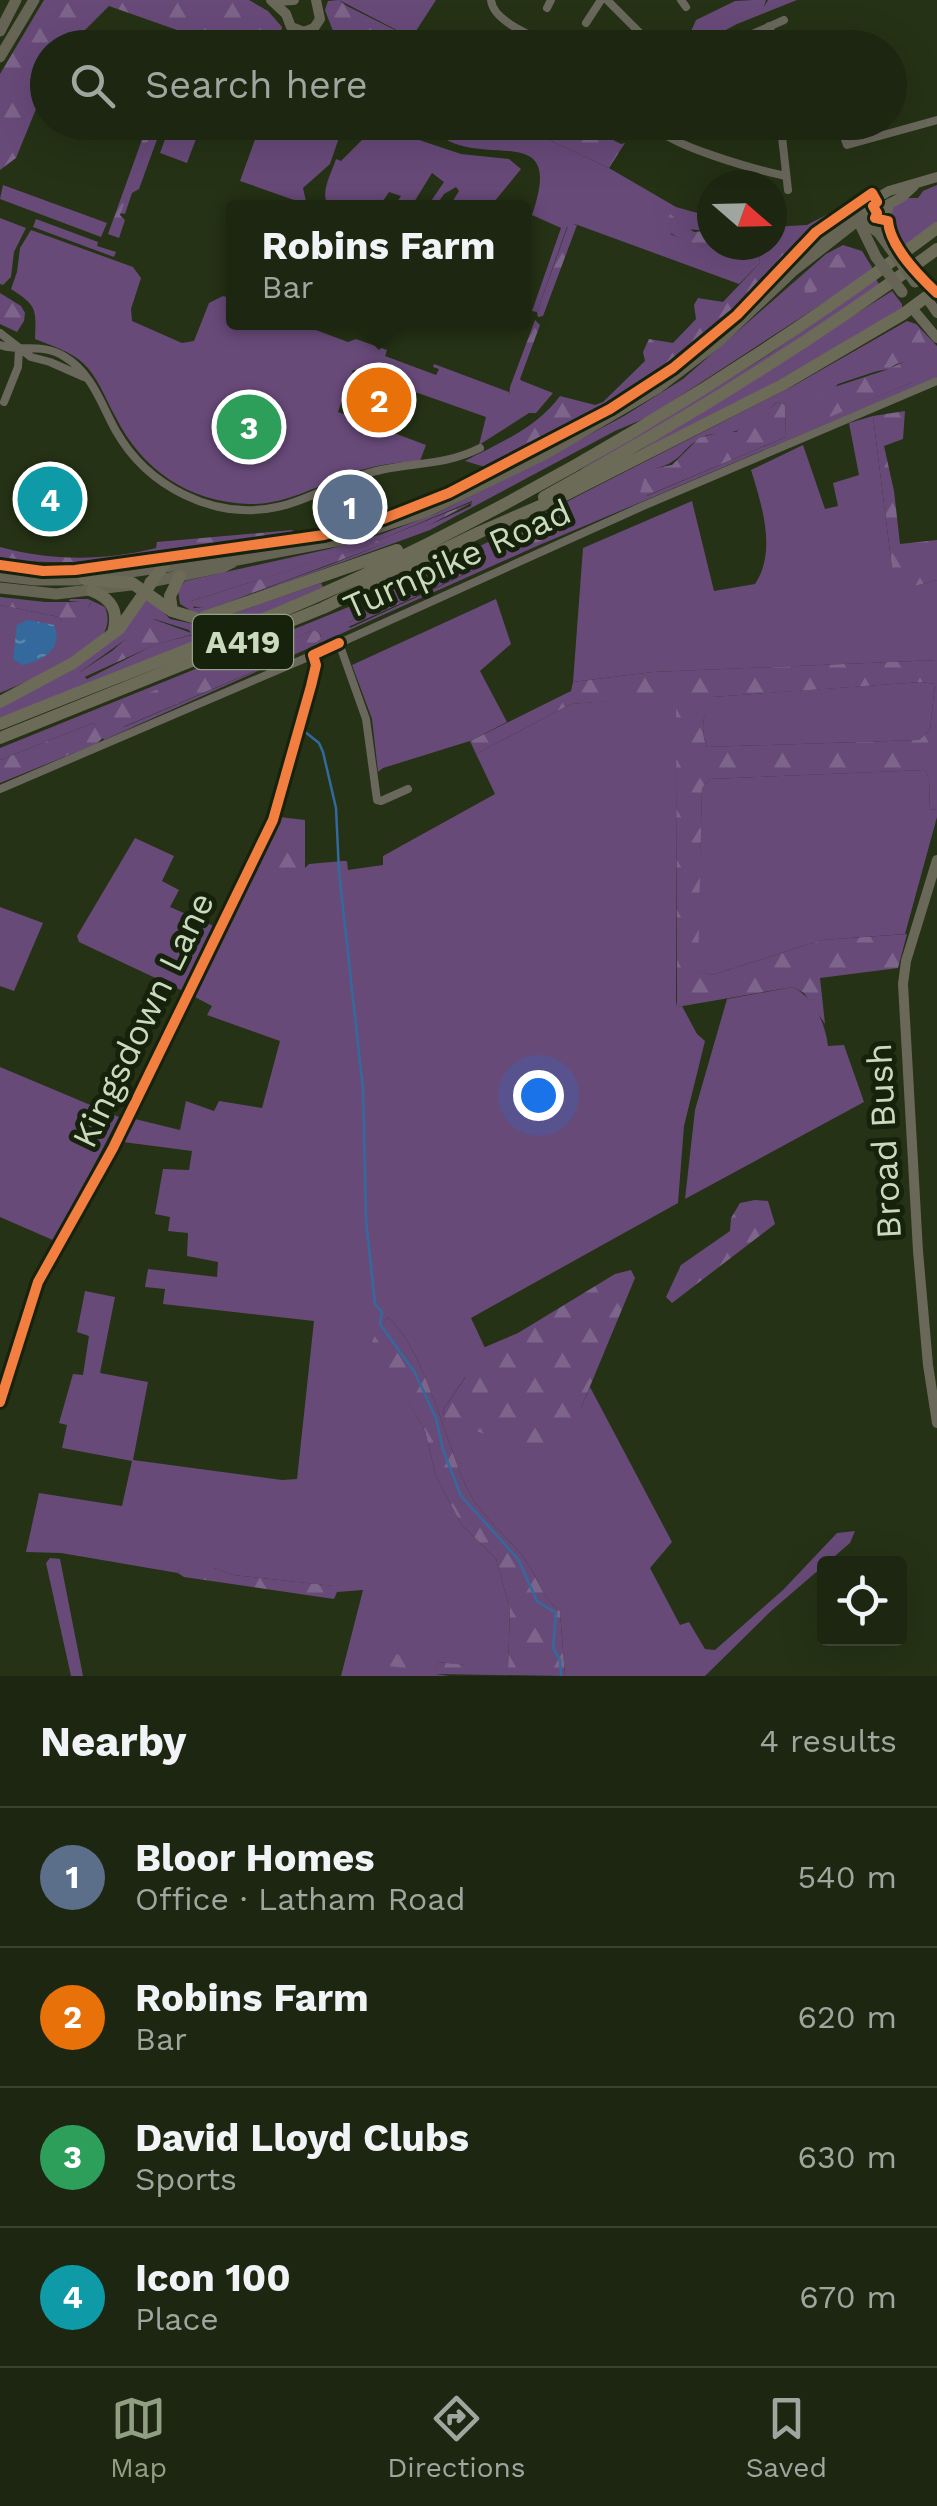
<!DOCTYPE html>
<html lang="en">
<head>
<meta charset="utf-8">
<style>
  :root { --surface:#1c2610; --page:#252e19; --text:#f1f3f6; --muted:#a0a59f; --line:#3a4330; --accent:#909f82 }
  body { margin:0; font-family:"Work Sans",sans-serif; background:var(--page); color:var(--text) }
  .controls { position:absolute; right:30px; bottom:30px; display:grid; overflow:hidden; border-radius:10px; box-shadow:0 10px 40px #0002 }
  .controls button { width:90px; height:90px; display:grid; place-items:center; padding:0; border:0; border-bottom:2px solid var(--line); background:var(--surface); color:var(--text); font:50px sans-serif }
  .compass { position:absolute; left:697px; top:170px; width:90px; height:90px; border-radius:50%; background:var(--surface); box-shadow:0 10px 40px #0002; rotate:110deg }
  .you { position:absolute; left:538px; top:1095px; width:35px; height:35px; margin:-25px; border:8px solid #fff; border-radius:50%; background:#1a73e8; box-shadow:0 0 0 15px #1a73e833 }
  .badge { display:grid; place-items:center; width:65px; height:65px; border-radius:50%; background:var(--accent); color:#fff; font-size:32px; font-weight:700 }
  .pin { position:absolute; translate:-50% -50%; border:5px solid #fff; box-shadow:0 2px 10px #0006 }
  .popup { position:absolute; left:226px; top:200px; width:305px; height:130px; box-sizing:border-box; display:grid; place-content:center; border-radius:10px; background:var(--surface); filter:drop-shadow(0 2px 8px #0005); font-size:32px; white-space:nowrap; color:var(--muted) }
  .popup b { font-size:38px; color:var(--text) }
  .popup::after { content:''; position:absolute; left:50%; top:100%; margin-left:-20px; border:20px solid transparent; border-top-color:var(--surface) }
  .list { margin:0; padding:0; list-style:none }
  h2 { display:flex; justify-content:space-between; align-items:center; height:130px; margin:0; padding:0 40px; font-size:42px }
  h2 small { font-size:32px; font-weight:400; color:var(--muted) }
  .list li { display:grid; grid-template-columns:65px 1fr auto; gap:30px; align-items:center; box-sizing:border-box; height:140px; padding:0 40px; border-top:2px solid var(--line) }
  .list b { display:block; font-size:38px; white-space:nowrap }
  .list p { margin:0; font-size:32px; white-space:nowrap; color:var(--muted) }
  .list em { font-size:32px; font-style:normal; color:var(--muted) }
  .icon { flex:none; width:55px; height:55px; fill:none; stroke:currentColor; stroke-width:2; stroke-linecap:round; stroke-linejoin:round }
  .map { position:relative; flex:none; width:937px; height:1676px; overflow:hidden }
  .search { position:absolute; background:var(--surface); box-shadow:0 10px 40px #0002; left:30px; right:30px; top:30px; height:110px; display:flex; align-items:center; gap:25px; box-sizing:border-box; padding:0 35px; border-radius:55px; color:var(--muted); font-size:38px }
  .sheet { height:690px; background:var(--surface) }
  nav { display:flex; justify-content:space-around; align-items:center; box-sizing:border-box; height:140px; border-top:2px solid var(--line); background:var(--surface); font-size:28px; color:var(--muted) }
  nav a { display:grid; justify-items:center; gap:5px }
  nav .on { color:var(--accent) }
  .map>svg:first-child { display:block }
  .grass { fill:#684a79; fill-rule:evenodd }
  .forest { fill:url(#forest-firs); fill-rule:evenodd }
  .water { fill:url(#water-ripples) }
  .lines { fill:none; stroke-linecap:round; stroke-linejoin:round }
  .stream { stroke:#33699d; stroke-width:2.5 }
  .street { stroke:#6a675c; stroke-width:8 }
  .secondary { stroke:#6a6859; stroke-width:10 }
  .primary { stroke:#666555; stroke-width:11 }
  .highway { stroke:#6c6b58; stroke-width:12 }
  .primary-bridge { stroke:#666555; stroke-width:11 }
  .cycleway-casing { stroke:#16220c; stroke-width:16 }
  .cycleway { stroke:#f27e40; stroke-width:10 }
  .labels { text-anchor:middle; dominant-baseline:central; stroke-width:10; stroke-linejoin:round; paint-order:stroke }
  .shield { fill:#16220c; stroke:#94a388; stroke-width:2.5 }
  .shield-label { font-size:32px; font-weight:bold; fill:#cadabd }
  .street-label { font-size:35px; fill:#cadabd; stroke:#16220c }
</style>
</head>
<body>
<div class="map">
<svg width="937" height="1676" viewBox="0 0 937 1676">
  <defs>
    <pattern id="forest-firs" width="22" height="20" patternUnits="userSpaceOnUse" patternTransform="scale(2.5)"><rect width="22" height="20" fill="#684a79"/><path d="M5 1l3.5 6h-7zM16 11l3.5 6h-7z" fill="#7c648a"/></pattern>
    <pattern id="water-ripples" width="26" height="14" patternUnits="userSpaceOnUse" patternTransform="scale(2.5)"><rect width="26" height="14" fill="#33699d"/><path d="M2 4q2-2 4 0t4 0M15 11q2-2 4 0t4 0" fill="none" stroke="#5985ad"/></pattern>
  </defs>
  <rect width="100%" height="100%" fill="#253215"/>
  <path class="grass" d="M339 0H436L416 31 447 47H429Z
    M753 0H766L764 7 768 0H797L737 24 694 47H684L696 20 735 1Z
    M155 123H163L139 189 132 193 125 214 120 213Z
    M171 123H202L187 163 160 153Z
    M261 123H271L265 135 284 125V123H344L330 164 303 188 306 201 314 207 240 181Z
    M427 123H463L466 131 479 123H513L609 168 676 207 712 217 709 231 687 229 670 234 703 247 712 241V245H738L759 253 760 263 739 284 575 224 567 227 537 312 532 311 561 228 532 215C561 131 505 159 459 145 445 141 436 133 427 123Z
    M371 124 461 154 509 159 521 169 490 207H449L459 191 456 187 444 194 435 207H427L444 182 432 173 411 207H394L401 196 389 192 379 207H329C319 193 331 175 336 159L341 161 361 141Z
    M3 185 107 223 101 237 0 199Z
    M937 185V222L904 246 891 232 890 219 887 217 894 206 907 198H918L923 191Z
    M0 218 26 228 14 252 11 277 3 285 0 284Z
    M36 219 98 242 97 246 116 252 114 257 33 227Z
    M31 230 133 267 141 278 131 309 132 321 182 343 194 341 209 303 223 296 234 299V322L297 323 348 342 356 339 387 350 385 356 436 375 439 369 433 367 434 364 509 392V396L520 380 553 393 536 413H529L479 445 486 417 353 370 338 412 426 445 420 461C397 462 374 465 352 473 319 485 286 505 249 504 188 502 142 470 115 416 105 398 98 377 83 363 70 351 52 346 35 339 36 310 38 306 11 289L17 272 20 248Z
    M843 245 862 251 872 267 871 272 648 417 615 431 430 530 205 612 195 613 180 604 178 591 185 581 329 549 382 534 435 514 525 469 624 416 683 379 826 254ZM472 501 471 506C410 535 347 559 283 582 254 593 225 607 194 608L191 601 358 549Z
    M876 279 879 284C785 354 683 412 583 471L581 469 768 355Z
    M892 291 902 304V309L770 385 632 455Z
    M907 321 916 324 937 346V377L537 546 104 740 93 723 0 760V748L356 604 437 568 793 386ZM904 362 913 382 796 430 838 384ZM778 402 785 404 786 437 647 496 656 468C681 463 682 448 701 438 713 431 727 435 739 430 754 425 765 410 778 402ZM469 554 483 564 481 567 350 628 347 623 428 589 412 584ZM314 630 320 633 321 639 307 649 124 727 100 714Z
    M873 416 892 568 915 586 937 580V660L653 672 573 682 583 548 692 501 714 591 755 584C777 551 762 506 751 470L803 445 825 509 838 506 833 483 859 475 849 423Z
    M321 583 323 587 207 638 0 719V707L62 675 149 597 170 619 199 625ZM154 619 189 630 192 635 156 644 87 679 80 672Z
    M70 599H88L105 607C108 615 109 622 105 631 94 653 24 683 0 693V605L59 617 62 622V647L91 603 69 601Z
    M496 599 511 644 480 671 507 722 470 741 383 768 378 772 372 719 352 665Z
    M921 682 935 684 930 730 919 740 707 747C700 732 703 711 711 697Z
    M677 695 676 1001 677 1007 682 1006 697 1034 705 1041 684 1126 678 1203 471 1318 485 1348 443 1410 445 1421 464 1427 581 1408 590 1387 672 1542 650 1568 680 1625 689 1622 705 1649 715 1650 783 1590 837 1533 855 1531 850 1543 771 1611 705 1676H565L560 1611C542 1598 539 1579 526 1561 509 1537 480 1516 468 1490 447 1446 423 1344 387 1317L373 1341 425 1431 436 1476 461 1524 496 1559 510 1609 508 1670 438 1662 436 1674 449 1676H341L363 1590 337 1592 334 1586 233 1575 214 1568 179 1569 178 1573 61 1553 26 1552 39 1493 122 1506 132 1461 62 1448 67 1425 59 1423 73 1374 83 1375 89 1336 77 1332 85 1291 115 1297 100 1373 148 1382 133 1460 282 1480 297 1479 314 1321 163 1304 165 1289 145 1287 148 1269 217 1277 218 1262 187 1256 188 1233 168 1231 170 1217 155 1214 163 1169 189 1170 192 1151 123 1142 135 1119 180 1130 186 1101 214 1111 219 1101 262 1108 280 1041 207 1015 212 1006 191 995 254 868H305L309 864 342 861H347L348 870 383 865V856L495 794 476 754 571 704Z
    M925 770 929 779 930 809 937 810V817L905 934 822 940 712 975 697 971 702 788 710 779Z
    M135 838 174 856 162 881 179 890 170 907 216 927 183 991 79 942 77 936Z
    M0 907 43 923 14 991 0 986Z
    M793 987C815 999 825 1023 828 1046L844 1045 864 1102 685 1199 695 1110 727 999Z
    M0 1067 119 1117 55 1241 0 1217Z
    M50 1558 60 1559 83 1676H71L46 1563Z"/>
  <path class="forest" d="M44 0H249L268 11 282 27 278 47C242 48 209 45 176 35L177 30 109 6 68 47 48 48 47 82 16 158 0 170V74Z
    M339 0 347 6 429 47H339L325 10 328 1Z
    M148 123H155L120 215 125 220 119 238 108 234Z
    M513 123H579L621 144 625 143 609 168Z
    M834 211 796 245 733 315 680 355 580 423 485 467 465 461C499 443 537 428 560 396L595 405 603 402 645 361 643 352 649 339 673 343 696 319 694 305 698 298 723 302 760 263 759 253 738 245H772V227L807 225Z
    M670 214 694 232 712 230V241L703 247C691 245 673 236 664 228Z
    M569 223 577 225 543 316 538 317 537 312Z
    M841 252 847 253 855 263 813 293H805C801 273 826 263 841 252Z
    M0 293 21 306 25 313 24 321 17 332 0 324Z
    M877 308 881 313 875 321 824 353 816 352V348Z
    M535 320 540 325 520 379 526 386 523 400 519 401 509 396 510 387Z
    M911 323 919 329 926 344 890 368 904 362C913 367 915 371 913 382L796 431 795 420 804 397 889 369 855 375 845 365Z
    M778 402 785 404 786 437 646 496 640 493 644 479 656 468 672 465 699 438 721 432H736Z
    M905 411 903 439 884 446 894 491 900 544 937 540V580L915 586 897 584 892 568 873 416Z
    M631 482 636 488 630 499 588 513 584 508 585 501 612 486Z
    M475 501 416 532 226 603 205 608 190 606 191 601 357 549Z
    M547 519 554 529V535L523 549 508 552 506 541 522 528Z
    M292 530 296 533 294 535C197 554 99 569 0 559V547C51 561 105 561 156 548L157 542Z
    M469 554H475L483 564 481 567 346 628 347 623 427 590 411 585Z
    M0 597 45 602H91L68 646 62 650V622L59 617 0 605Z
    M150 618 194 634 157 644 80 679V672L112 651Z
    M314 630 320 633 321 639 307 649 123 727 108 728 101 722 100 714 106 709Z
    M937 660V810L930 809 929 779 925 770 710 779 702 788 698 971 712 975 822 940 907 934 898 968 820 978 825 1024 804 993 793 987 677 1007 676 696 571 704 476 754 470 741 571 691 573 682 653 672ZM921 682 935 684 930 730 919 740 707 747C700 733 703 710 712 697Z
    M93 723 104 737 96 744 0 783V760Z
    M279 817 305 820V868H254Z
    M755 1200 768 1201 775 1224 672 1303 666 1297 681 1265 730 1231 731 1218 740 1203Z
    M631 1270 635 1278 581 1408 558 1440 532 1448 445 1422 443 1410 465 1378 460 1361 471 1353 518 1333 615 1274Z
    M387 1317C423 1344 447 1446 468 1490 480 1516 509 1537 526 1561 539 1579 542 1598 560 1611L565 1676 436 1674 437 1662 508 1669 510 1609 496 1559 461 1524 436 1476 425 1431 372 1341Z
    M188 1568H214L233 1575 335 1586 337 1592 334 1599 184 1577 178 1573 179 1569Z
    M359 1648 420 1658 419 1670 360 1662Z"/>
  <path class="water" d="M28 620 54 625C64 647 43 662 22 665L13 659 17 625Z"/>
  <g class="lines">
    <path class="stream" d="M304 731 319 743 323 752 336 808 339 872 363 1089 366 1220 375 1304 382 1312 380 1324 415 1373 436 1418 443 1450 461 1496 518 1559 537 1601 556 1613 553 1648 560 1660 561 1676"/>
    <path class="street" d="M491 0C493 23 538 38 558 48
      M607 0 644 37
      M681 0 686 7
      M547 8 551 0
      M586 23 601 0
      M769 26 776 48
      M805 37 812 48
      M721 48 784 20
      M651 122C660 144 761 171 786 176
      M764 122 781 128
      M839 122 847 145 937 120
      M788 190 781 128 798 122
      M0 333 31 357 50 362 84 377
      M0 345C23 353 41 342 65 357 92 373 102 406 116 431 147 486 214 521 277 507 307 501 333 484 362 475 402 461 441 468 480 448
      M4 402 18 367 19 348
      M339 643 366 719 377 800 381 801 408 789
      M0 789 313 655 643 506 937 381
      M0 1402 38 1282 113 1148 273 820 311 686 316 665 313 655"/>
    <path class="secondary" d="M271 0 286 14 291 27 304 32 314 28 320 19 316 0
      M273 1 294 0
      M854 212 889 191 937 177
      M857 221 902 197 914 186
      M879 233 890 203
      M926 297 937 313
      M912 308 937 338
      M937 860 906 961 903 984 918 1251 928 1365 937 1423"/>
    <path class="primary" d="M0 31 16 0
      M0 57 34 0
      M854 212 879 233 890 248
      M856 216 876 257
      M805 255 854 212
      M0 576 35 580H75L199 562 237 560 341 540 426 512 547 453 658 388 717 343 793 271 857 221
      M150 582 223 567 233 562
      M0 588 56 594 131 585"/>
    <path class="highway" d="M544 497C680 423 813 341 937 249
      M85 579 132 583 172 611 199 619 397 550
      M92 591C113 599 119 612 113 633
      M172 611 170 596 180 576
      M0 702 73 663 119 629 163 566
      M0 724C122 674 246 630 366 574 568 478 759 362 937 228
      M0 738 323 608 480 532 563 496 782 385 903 314 937 289"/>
    <path class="primary-bridge" d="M890 248 915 282
      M876 257 902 292"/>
    <defs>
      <path id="cycleway" d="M0 565 43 571 75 570 324 535 383 519 449 493 610 409 673 368 737 315 816 232 872 193 877 202 873 206 877 213 875 218 888 221C890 247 919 276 937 293
        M0 1402 38 1282 113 1148 273 820 311 686 316 665 313 655 339 643"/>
    </defs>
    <use href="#cycleway" class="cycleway-casing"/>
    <use href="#cycleway" class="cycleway"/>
  </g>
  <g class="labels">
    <rect class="shield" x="193" y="615" width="100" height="54" rx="8"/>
    <g class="shield-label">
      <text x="243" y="642">A419</text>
    </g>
    <g class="street-label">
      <text transform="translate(457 559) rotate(-24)">Turnpike Road</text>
      <text transform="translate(143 1020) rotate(-64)">Kingsdown Lane</text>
      <text transform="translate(884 1141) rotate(-93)">Broad Bush</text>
    </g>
  </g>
</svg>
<div class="controls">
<button><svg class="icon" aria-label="locate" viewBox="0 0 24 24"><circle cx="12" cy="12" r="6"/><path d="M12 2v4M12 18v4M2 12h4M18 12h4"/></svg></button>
</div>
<svg class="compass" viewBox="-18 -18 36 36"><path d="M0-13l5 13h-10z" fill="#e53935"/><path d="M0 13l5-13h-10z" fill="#a0a59f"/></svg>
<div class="you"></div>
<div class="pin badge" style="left:350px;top:507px;background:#5c6f8a">1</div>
<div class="pin badge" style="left:379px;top:400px;background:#e8710a">2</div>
<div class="popup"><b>Robins Farm</b>Bar</div>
<div class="pin badge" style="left:249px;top:427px;background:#2e9e5b">3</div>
<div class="pin badge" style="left:50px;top:499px;background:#0f9aa8">4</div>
<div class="search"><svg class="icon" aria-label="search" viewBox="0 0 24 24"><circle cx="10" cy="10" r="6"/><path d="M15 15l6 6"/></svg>Search here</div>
</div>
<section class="sheet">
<h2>Nearby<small>4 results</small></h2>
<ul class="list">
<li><span class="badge" style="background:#5c6f8a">1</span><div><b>Bloor Homes</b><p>Office · Latham Road</p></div><em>540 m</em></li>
<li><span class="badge" style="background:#e8710a">2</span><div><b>Robins Farm</b><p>Bar</p></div><em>620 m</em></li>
<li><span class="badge" style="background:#2e9e5b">3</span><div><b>David Lloyd Clubs</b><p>Sports</p></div><em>630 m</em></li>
<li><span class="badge" style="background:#0f9aa8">4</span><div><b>Icon 100</b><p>Place</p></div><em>670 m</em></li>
</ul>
</section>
<nav>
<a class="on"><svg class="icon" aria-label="map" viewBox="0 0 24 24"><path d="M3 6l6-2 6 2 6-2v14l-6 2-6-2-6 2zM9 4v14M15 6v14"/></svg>Map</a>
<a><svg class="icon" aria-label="directions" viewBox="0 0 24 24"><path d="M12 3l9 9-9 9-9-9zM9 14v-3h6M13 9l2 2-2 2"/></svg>Directions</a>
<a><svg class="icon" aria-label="saved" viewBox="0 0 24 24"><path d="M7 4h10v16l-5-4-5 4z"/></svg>Saved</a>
</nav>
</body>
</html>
